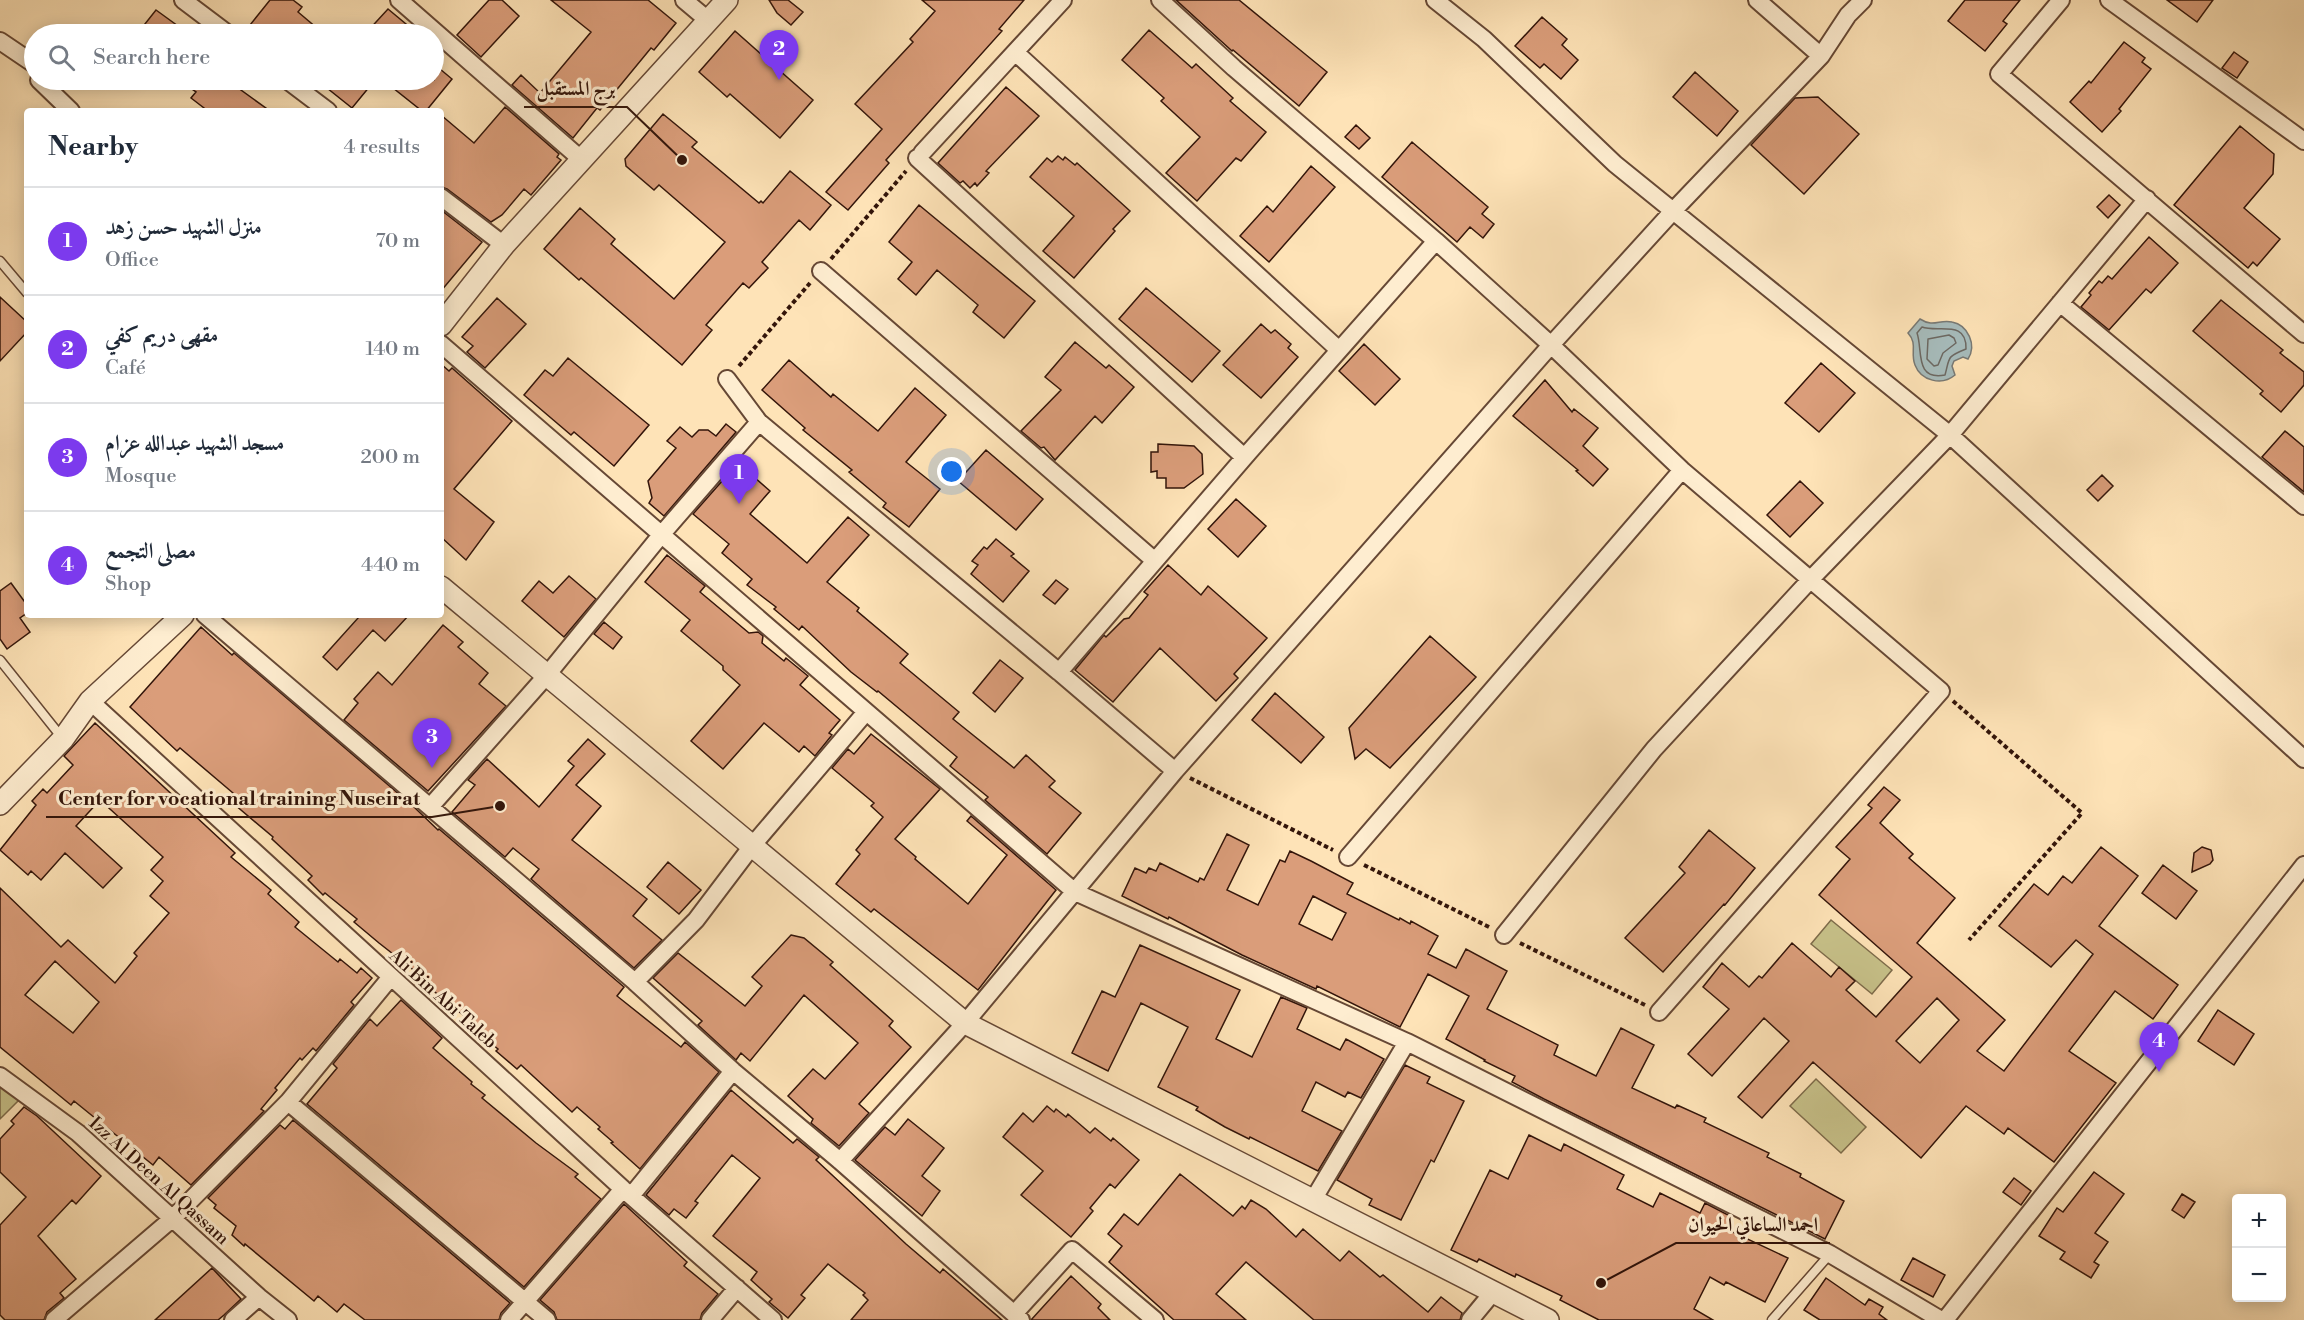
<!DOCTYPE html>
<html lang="en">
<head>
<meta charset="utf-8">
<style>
  :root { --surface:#fff; --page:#f6f6f7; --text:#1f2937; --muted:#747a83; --line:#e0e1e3; --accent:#7c3aed }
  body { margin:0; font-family:"Libre Bodoni",Amiri,serif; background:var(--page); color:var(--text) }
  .controls { position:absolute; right:18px; bottom:18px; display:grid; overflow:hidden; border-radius:6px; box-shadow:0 3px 15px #0003 }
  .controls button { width:54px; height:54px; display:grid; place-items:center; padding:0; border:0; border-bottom:2px solid var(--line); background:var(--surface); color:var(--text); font:30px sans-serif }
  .you { position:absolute; left:952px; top:472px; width:21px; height:21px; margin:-15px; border:4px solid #fff; border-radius:50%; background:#1a73e8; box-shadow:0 0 0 9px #1a73e833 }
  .badge { display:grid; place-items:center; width:39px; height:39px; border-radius:50%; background:var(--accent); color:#fff; font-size:20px; font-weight:700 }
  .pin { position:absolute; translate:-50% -50px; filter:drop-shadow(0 2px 3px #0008) }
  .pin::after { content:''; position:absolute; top:32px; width:21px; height:18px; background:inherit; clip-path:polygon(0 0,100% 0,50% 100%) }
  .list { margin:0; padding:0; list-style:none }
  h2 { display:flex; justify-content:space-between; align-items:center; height:78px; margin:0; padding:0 24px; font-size:26px }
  h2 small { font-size:20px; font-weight:400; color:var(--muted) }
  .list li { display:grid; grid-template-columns:39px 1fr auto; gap:18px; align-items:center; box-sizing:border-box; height:108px; padding:0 24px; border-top:2px solid var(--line) }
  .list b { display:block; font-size:22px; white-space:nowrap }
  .list p { margin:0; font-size:20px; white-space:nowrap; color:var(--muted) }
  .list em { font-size:20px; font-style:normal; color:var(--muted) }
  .icon { flex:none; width:33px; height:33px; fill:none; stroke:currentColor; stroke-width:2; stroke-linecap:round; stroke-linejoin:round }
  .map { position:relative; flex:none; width:2304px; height:1320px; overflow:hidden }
  .search { position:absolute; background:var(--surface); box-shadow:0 3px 15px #0003; left:24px; top:24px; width:420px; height:66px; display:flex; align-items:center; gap:15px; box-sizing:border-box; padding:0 21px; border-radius:33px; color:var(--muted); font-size:22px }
  .panel { position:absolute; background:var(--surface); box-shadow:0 3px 15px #0003; left:24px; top:108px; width:420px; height:510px; border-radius:6px }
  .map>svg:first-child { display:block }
  .green { fill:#c7c189; stroke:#7d6b4a; stroke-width:1.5 }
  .water { fill:#a6bbbb; stroke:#787974; stroke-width:1.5 }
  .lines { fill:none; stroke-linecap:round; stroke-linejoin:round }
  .shore { stroke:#6c6862; stroke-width:1.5 }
  .building { fill:#da9d7a; stroke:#33150a; stroke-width:1.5; fill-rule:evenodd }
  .service-casing { stroke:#664835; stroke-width:11 }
  .minor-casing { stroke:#664835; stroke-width:20 }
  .tertiary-casing { stroke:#664835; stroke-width:24 }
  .path { stroke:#33150a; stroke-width:4; stroke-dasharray:4.5 3; stroke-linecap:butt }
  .service { stroke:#feedd0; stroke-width:8 }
  .minor { stroke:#feedd0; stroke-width:16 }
  .tertiary { stroke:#feedd0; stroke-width:21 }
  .labels { text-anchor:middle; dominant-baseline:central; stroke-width:6; stroke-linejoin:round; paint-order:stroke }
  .street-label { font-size:18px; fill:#33150a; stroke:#feedd0 }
  .leader { fill:none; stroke:#33150a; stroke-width:2 }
  .callout-dot { fill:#33150a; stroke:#feedd0; stroke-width:2 }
  .callout-label { font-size:20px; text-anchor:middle; font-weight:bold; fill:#33150a; stroke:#feedd0; stroke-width:6; stroke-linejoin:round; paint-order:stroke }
</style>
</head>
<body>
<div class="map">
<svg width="2304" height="1320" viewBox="0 0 2304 1320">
  <rect width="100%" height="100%" fill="#fee3b7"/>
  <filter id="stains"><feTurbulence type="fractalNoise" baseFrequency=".00333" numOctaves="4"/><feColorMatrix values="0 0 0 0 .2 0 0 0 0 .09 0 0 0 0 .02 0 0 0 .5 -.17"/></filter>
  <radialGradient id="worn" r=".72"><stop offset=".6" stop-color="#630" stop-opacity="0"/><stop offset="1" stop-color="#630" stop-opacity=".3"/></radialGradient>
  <path class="green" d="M1831 920 1892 970 1872 994 1811 944Z
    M0 1072 26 1093 0 1119Z
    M1816 1079 1866 1127 1841 1153 1790 1106Z"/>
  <path class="water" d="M1920 319C1934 328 1939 319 1952 322 1968 325 1977 345 1968 359L1963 357 1954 361 1952 366 1955 375C1942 386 1921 381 1915 365 1910 353 1918 344 1908 333Z"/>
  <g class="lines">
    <path class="shore" d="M1922 327C1938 333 1967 319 1966 349 1946 357 1950 357 1945 375 1914 381 1923 349 1917 333Z
      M1949 335 1954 338 1956 343 1943 353 1938 365 1934 366 1927 359 1928 339Z"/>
  </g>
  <path class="building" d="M270 0H293L302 7 298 12 324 34H263L250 25Z
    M489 0H502L519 16 481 57 457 35Z
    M551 0H648L676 23 654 50 651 48 600 110 597 108 573 138 512 85 521 75 540 93 591 32Z
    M769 0H788L803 12 791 25 777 13Z
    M922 0H1024L999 29 1002 31 886 160 889 163 848 210 826 192 882 129 855 104 913 42 910 39 935 11Z
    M1176 0H1239L1327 72 1299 106 1233 50 1232 51Z
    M1965 0H2020L2003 21 2007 24 1985 51 1948 21Z
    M2167 0H2213L2197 22Z
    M388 9 418 34H365Z
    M156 10 189 34H137Z
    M1542 17 1567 39 1562 45 1578 60 1561 79 1544 64 1540 68 1515 46Z
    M1149 30 1192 68 1196 64 1233 98 1230 101 1266 132 1241 161 1236 158 1197 201 1166 173 1200 137 1161 101 1164 98 1122 60Z
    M735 31 813 100 780 138 730 94 727 97 699 72Z
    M2124 42 2145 58 2142 62 2151 69 2119 109 2121 111 2102 132 2070 102 2089 81 2091 83Z
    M2234 52 2248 62 2237 78 2222 68Z
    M434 64 452 79 426 111H422L383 80H434Z
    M1695 72 1738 111 1717 136 1673 97Z
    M179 80H227L270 111H208L191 98 196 92Z
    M317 80H375L352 108Z
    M1006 87 1039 116 986 171 989 173 977 186 975 183 970 188 963 181 960 183 938 163Z
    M1818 97 1859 134 1804 194 1751 145 1795 98Z
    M505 107 559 154 557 157 561 160 531 195 524 189 502 215 491 222 447 189 441 187V115L474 143Z
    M663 114 697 142 692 147 759 203 761 201 763 203 790 171 831 205 810 230 799 220 762 262 768 268 749 288 743 283 706 325 712 330 682 365 581 278 579 280 544 249 580 208 615 239 611 244 674 299 725 242 659 185 654 190 626 166 625 159Z
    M1356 125 1370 138 1359 149 1345 137Z
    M2240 126 2274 154 2273 174 2244 208 2280 239 2257 266 2253 262 2248 268 2174 205Z
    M1412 142 1488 207 1482 214 1494 224 1483 238 1470 227 1457 242 1382 177Z
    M1058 156 1063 160 1065 157 1075 165 1077 163 1130 211 1113 229 1115 231 1074 278 1043 251 1074 216 1030 177 1047 158 1052 162Z
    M1311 166 1335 187 1269 262 1240 236 1267 206 1273 212Z
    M2109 195 2120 205 2108 218 2097 207Z
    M919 205 1035 301 1004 338 973 312 978 305 937 270 916 295 898 279 912 262 889 242Z
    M441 210 482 242 441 291Z
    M2149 237 2178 263 2151 293 2146 289 2109 330 2081 307 2091 295 2089 293 2099 281 2102 283 2108 276 2112 279Z
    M1146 288 1220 351 1192 382 1119 319Z
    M0 297 27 322V332L0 361Z
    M497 298 526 324 485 368 467 352 473 346 462 337Z
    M2221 300 2283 350 2280 353 2304 372V385L2281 412 2260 394 2263 391 2193 331Z
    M1261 324 1271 333 1275 330 1291 344 1288 348 1298 357 1261 398 1223 365Z
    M1075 342 1106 368 1109 365 1134 387 1102 423 1095 416 1055 460 1044 447 1041 448 1021 431 1061 390 1045 377Z
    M1364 344 1400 379 1375 405 1339 371Z
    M568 358 649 425 614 466 574 432 571 435 524 395 545 370 553 376Z
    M789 360 831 397 833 394 878 431 915 388 946 415 906 462 940 489 909 527 883 507 886 503 849 472 852 470 803 430 805 428 762 390Z
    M1821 363 1855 393 1819 432 1785 403Z
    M441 364 449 371 452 368 512 421 454 489 494 522 466 560 441 537Z
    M1545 380 1572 412 1574 409 1598 428 1583 446 1608 469 1593 486 1576 471 1578 470 1513 416Z
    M726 424 736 432 664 516 649 503 652 498 648 481 676 448 667 441 680 427 692 437 699 430H708L716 436Z
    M2285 431 2304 447V492L2262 457Z
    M1158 444 1194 446 1202 454 1203 474 1184 488H1166V478H1157V471L1151 472V452H1158Z
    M986 450 1043 499 1016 530 958 481Z
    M738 463 770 491 750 514 807 563 848 517 869 535 827 582 859 608 857 611 908 654 900 663 959 712 953 719 1014 768 1026 755 1055 781 1049 787 1081 813 1047 854 985 800 988 797 950 766 957 757 878 691 877 692 851 672 802 626 799 630 774 609 776 607 747 585 752 579 722 553 729 544 693 514Z
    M2102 475 2113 486 2098 501 2087 490Z
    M1800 481 1823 503 1790 537 1767 515Z
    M1236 499 1266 526 1238 557 1208 529Z
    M996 539 1014 554 1011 556 1029 571 1003 602 971 574 978 565 972 561 984 547 987 549Z
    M667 555 705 586 700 592 749 633 758 632 763 636 762 643 784 661 786 658 808 676 800 685 840 720 829 733 832 735 815 756 804 746 799 752 764 723 723 769 691 741 740 685 723 670V666L681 631 690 620 645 582Z
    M1168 565 1201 595 1208 586 1267 638 1234 674 1238 678 1216 701 1160 648 1113 702 1075 670 1104 635 1106 637 1124 619 1129 618 1148 595 1144 592Z
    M569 576 596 599 564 637 522 601 539 581 553 593Z
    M1056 580 1068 589 1055 604 1043 595Z
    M11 583 27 605V613L20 618 30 632 7 649 0 639V591Z
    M356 615H409L385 641 373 630 337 670 323 657 359 617Z
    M604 622 622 637 613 649 594 634Z
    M443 625 463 642 458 647 488 673 479 684 506 706 428 791 344 720 358 703 354 699 378 672 392 685Z
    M201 627 232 655 234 653 414 807 438 830 439 829 624 987 617 996 681 1047 685 1042 719 1072 640 1169 611 1143 613 1142 598 1129 600 1127 577 1107 572 1112 521 1065 517 1069 496 1051 498 1049 476 1031 479 1028 419 979 421 976 379 943 354 922 357 919 325 893 323 895 308 880 312 876 272 839 273 837 228 799 233 793 180 748 177 751 130 707Z
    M1430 636 1476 677 1390 768 1366 749 1355 759 1349 728Z
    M1000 660 1023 678 995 712 973 693Z
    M1275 693 1324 737 1301 763 1252 720Z
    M95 723 235 853 231 857 271 890 268 894 299 922 295 927 338 962 340 959 357 973 361 968 372 978 351 1002 354 1005 316 1051 313 1048 302 1060 300 1058 275 1088 277 1090 261 1109 264 1111 191 1185 159 1157 153 1165 74 1101 71 1105 0 1047V888L61 947 68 940 115 983 137 956 134 953 169 913 150 896 163 881 151 870 163 857 100 800 76 826 122 868 103 888 65 853 41 880 31 871 28 875 0 850 36 805 32 801 43 789 47 793 73 765 64 756ZM55 961 99 1002 73 1033 25 995Z
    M871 734 940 789 895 839 916 857 915 859 968 904 1007 855 967 821 971 816 1056 890 978 990 874 909 871 912 836 884 860 854 856 850 883 817 871 806 874 803 832 768 848 749 854 754Z
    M588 739 605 754 576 785 601 806 572 840 647 899 633 916 662 940 634 968 531 879 539 869 513 848 505 857 452 812 475 785 468 780 487 759 539 807 574 766 568 761Z
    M1884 787 1900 800 1880 823 1913 854 1909 858 1955 898 1917 943 2005 1020 1977 1051 2004 1071 2093 954 2076 940 2051 967 1999 926 2034 884 2048 895 2063 876 2072 883 2101 847 2138 876 2099 926 2178 985 2153 1019 2115 991 2069 1051 2116 1083 2054 1162 2008 1128 2004 1134 1966 1106 1921 1158 1813 1062 1762 1118 1738 1097 1789 1041 1764 1018 1712 1076 1688 1054 1729 1009 1703 987 1722 963 1749 987 1759 976 1762 978 1792 943 1831 977 1839 967 1855 981 1846 990 1876 1017 1912 977 1819 895 1850 859 1836 847 1872 808 1868 805ZM1937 998 1959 1020 1920 1063 1896 1041Z
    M1709 830 1755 868 1725 905 1724 904 1663 972 1625 938 1685 873 1679 867Z
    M1227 834 1249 845 1227 890 1258 905 1280 860 1285 862 1290 851 1311 861 1353 883 1347 894 1399 920 1400 918 1410 924 1411 921 1438 936 1428 954 1456 968 1466 949 1507 971 1487 1009 1558 1045 1554 1055 1596 1076 1621 1028 1654 1045 1632 1088 1675 1108 1677 1105 1706 1118 1704 1122 1769 1153 1767 1157 1801 1174 1800 1177 1844 1201 1825 1239 1544 1099 1512 1082 1515 1076 1484 1061 1485 1060 1446 1039 1469 996 1428 974 1400 1027 1317 986 1316 989 1242 955 1169 917 1168 919 1122 896 1135 868 1146 873 1149 868 1156 871 1160 863 1198 882 1200 878 1204 880ZM1313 896 1346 913 1332 940 1299 924Z
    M2202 847 2211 850 2213 860 2210 864 2192 872 2194 853Z
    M668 862 701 890 679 914 647 887Z
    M2163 865 2197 891 2176 919 2142 893Z
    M791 935 804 938 833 962 830 965 893 1021 889 1026 911 1047 859 1104 869 1113 839 1146 811 1123 813 1119 788 1096 813 1069 825 1079 858 1043 804 995 750 1061 741 1053 736 1060 698 1025 702 1021 653 978 678 953 745 1006 762 986 752 977Z
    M1140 945 1240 990 1216 1039 1252 1057 1281 997 1307 1008 1297 1029 1340 1050 1346 1039 1384 1059 1361 1098 1348 1092 1345 1097 1316 1082 1302 1111 1342 1131 1318 1171 1250 1137 1249 1139 1225 1127 1196 1110 1198 1107 1158 1087 1188 1027 1141 1003 1108 1071 1072 1053 1102 991 1115 997Z
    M401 1000 442 1038 433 1048 472 1082 471 1084 485 1095 482 1098 536 1143 578 1174 575 1177 601 1199 524 1287 307 1104 337 1068 333 1064 370 1019 377 1026Z
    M2218 1010 2254 1034 2234 1065 2198 1041Z
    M1405 1065 1430 1077 1427 1083 1464 1101 1434 1162 1431 1160 1401 1220 1369 1205 1372 1199 1337 1180Z
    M731 1090 793 1143 797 1139 819 1157 816 1160 906 1244 940 1273 943 1269 1002 1320H851L868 1300 863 1295 865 1293 828 1264 801 1295 805 1298 788 1318 769 1302 772 1299 751 1280 757 1272 713 1236 760 1178 732 1155 695 1201 698 1203 686 1218 674 1209 669 1215 646 1195Z
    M1047 1106 1054 1112 1056 1109 1066 1117 1068 1114 1090 1133 1095 1128 1111 1141 1113 1138 1139 1160 1115 1188 1110 1184 1090 1208 1093 1211 1071 1237 1021 1195 1043 1171 1003 1137 1023 1113 1033 1122Z
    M24 1107 37 1116 101 1176 76 1204 72 1200 38 1236 76 1279 60 1293 64 1298 47 1312 44 1320H5L0 1315V1225L26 1197 0 1172V1139L14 1124 11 1121Z
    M908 1119 944 1148 922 1176 940 1191 922 1216 855 1160 885 1127 895 1135Z
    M293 1120 510 1303 501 1313 499 1320H365L344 1304 337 1312 318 1296 314 1301 245 1244 244 1246 232 1235 236 1226 214 1208 216 1205 208 1198 280 1125 285 1129Z
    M1529 1135 1561 1151 1564 1144 1624 1175 1617 1189 1653 1207 1660 1193 1700 1213 1705 1203 1732 1217 1726 1229 1788 1258 1765 1302 1726 1282 1724 1285 1710 1277 1694 1309 1713 1320H1599L1560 1300 1562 1296 1516 1274 1515 1277 1479 1259 1477 1262 1451 1250 1490 1170 1508 1179Z
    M2094 1172 2124 1194 2095 1233 2108 1242 2094 1262 2099 1265 2091 1278 2060 1259 2065 1252 2039 1236 2057 1208 2063 1212Z
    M1180 1174 1233 1216 1242 1206 1245 1209 1251 1200 1266 1209 1296 1237 1303 1229 1340 1261 1349 1251 1380 1277 1383 1275 1428 1312 1441 1297 1462 1313 1460 1320H1314L1246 1262 1216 1294 1246 1320H1174L1109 1262 1122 1246 1108 1234 1124 1214 1138 1225Z
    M2014 1178 2031 1191 2021 1205 2003 1192Z
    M2182 1194 2195 1202 2184 1218 2172 1210Z
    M624 1204 687 1262 684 1266 718 1294 702 1313 700 1320H557L554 1312 540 1300Z
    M1913 1258 1945 1275 1933 1297 1901 1280Z
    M212 1268 241 1299 224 1315 218 1320H155Z
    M1071 1276 1101 1304 1098 1308 1110 1320H1031Z
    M1826 1278 1865 1305 1869 1299 1883 1307 1879 1314 1887 1320H1820L1804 1310Z"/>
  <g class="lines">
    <defs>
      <path id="service" d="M0 261 27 293
        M0 660 63 739
        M1772 1320 1830 1254"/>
      <path id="minor" d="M183 0 228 34
        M399 0 582 160
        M684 0 709 21
        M1160 0 1234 68 1436 241 1551 345 1682 470 1941 691 1659 1012
        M1435 0 1484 39 1615 164 1950 435 2304 759
        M1757 0 1821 56
        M2061 0 1999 74 2304 334
        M2109 0 2304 141
        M0 41 34 64
        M1015 52 1339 350
        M39 80 71 111
        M287 80 328 111
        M922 153 1063 0
        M917 158 1244 457
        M441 197 504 245
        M821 271 1155 561
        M2060 303 2304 506
        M441 344 1075 892 1407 1042 1830 1254 1941 1320
        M727 379 759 422 1059 672 1249 452 1436 241
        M205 615 635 982 733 1071 840 1161 1021 1320
        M1059 672 1175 771
        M90 701 623 1189 773 1320
        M430 807 547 675 661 535 759 422
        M1348 857 1682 470
        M1504 935 1654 749 1810 580 1950 435 2147 199
        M635 982 696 920 752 846 866 712
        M0 1076 78 1133 259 1297 288 1320
        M288 1102 547 1320
        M840 1161 965 1023 1175 771 1551 345 1673 211 1821 56 1848 15 1863 0
        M631 1196 733 1071
        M1313 1200 1407 1042
        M1014 1314 1072 1250 1155 1320
        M54 1320 173 1218 288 1102 390 978
        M233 1320 259 1297
        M509 1320 623 1189
        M710 1320 737 1288
        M1470 1320 1494 1291
        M1945 1320 2304 865"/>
      <path id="tertiary" d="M441 325 504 245 727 0
        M441 587 965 1023 1548 1320
        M0 804 63 739 90 701 183 615"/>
    </defs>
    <use href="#service" class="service-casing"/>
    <use href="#minor" class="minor-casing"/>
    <use href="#tertiary" class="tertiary-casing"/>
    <path class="path" d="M831 259 906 171
      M739 366 810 283
      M1953 701 2082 813 1969 940
      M1190 778 1333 850
      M1364 865 1489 927
      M1520 943 1645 1005"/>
    <use href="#service" class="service"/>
    <use href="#minor" class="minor"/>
    <use href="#tertiary" class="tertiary"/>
  </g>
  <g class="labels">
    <g class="street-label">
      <text transform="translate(443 999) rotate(42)">Ali Bin Abi Taleb</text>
      <text transform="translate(159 1181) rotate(42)">Izz Al Deen Al Qassam</text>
    </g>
  </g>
  <path class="leader" d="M682 160L627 107H524M500 806L432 817H46M1601 1283L1676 1243H1830"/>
  <g class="callout-dot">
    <circle cx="682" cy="160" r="6"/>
    <circle cx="500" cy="806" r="6"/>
    <circle cx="1601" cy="1283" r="6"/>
  </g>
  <g class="callout-label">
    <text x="576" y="95">برج المستقبل</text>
    <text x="239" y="805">Center for vocational training Nuseirat</text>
    <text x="1753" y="1231">احمد الساعاتي الحيوان</text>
  </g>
  <rect width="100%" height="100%" filter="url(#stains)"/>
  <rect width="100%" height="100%" fill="url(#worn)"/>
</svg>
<div class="controls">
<button>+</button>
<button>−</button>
</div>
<div class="you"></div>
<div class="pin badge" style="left:739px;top:504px">1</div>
<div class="pin badge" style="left:779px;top:80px">2</div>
<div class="pin badge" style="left:432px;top:768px">3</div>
<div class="pin badge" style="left:2159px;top:1072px">4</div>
<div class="search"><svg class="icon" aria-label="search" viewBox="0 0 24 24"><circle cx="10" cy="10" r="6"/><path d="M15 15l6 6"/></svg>Search here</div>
<section class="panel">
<h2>Nearby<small>4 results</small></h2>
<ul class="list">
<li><span class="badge">1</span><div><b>منزل الشهيد حسن زهد</b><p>Office</p></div><em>70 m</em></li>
<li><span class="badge">2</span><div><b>مقهى دريم كفي</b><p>Café</p></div><em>140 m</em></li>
<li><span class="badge">3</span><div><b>مسجد الشهيد عبدالله عزام</b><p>Mosque</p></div><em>200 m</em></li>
<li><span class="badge">4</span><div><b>مصلى التجمع</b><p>Shop</p></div><em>440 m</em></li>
</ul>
</section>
</div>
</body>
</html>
